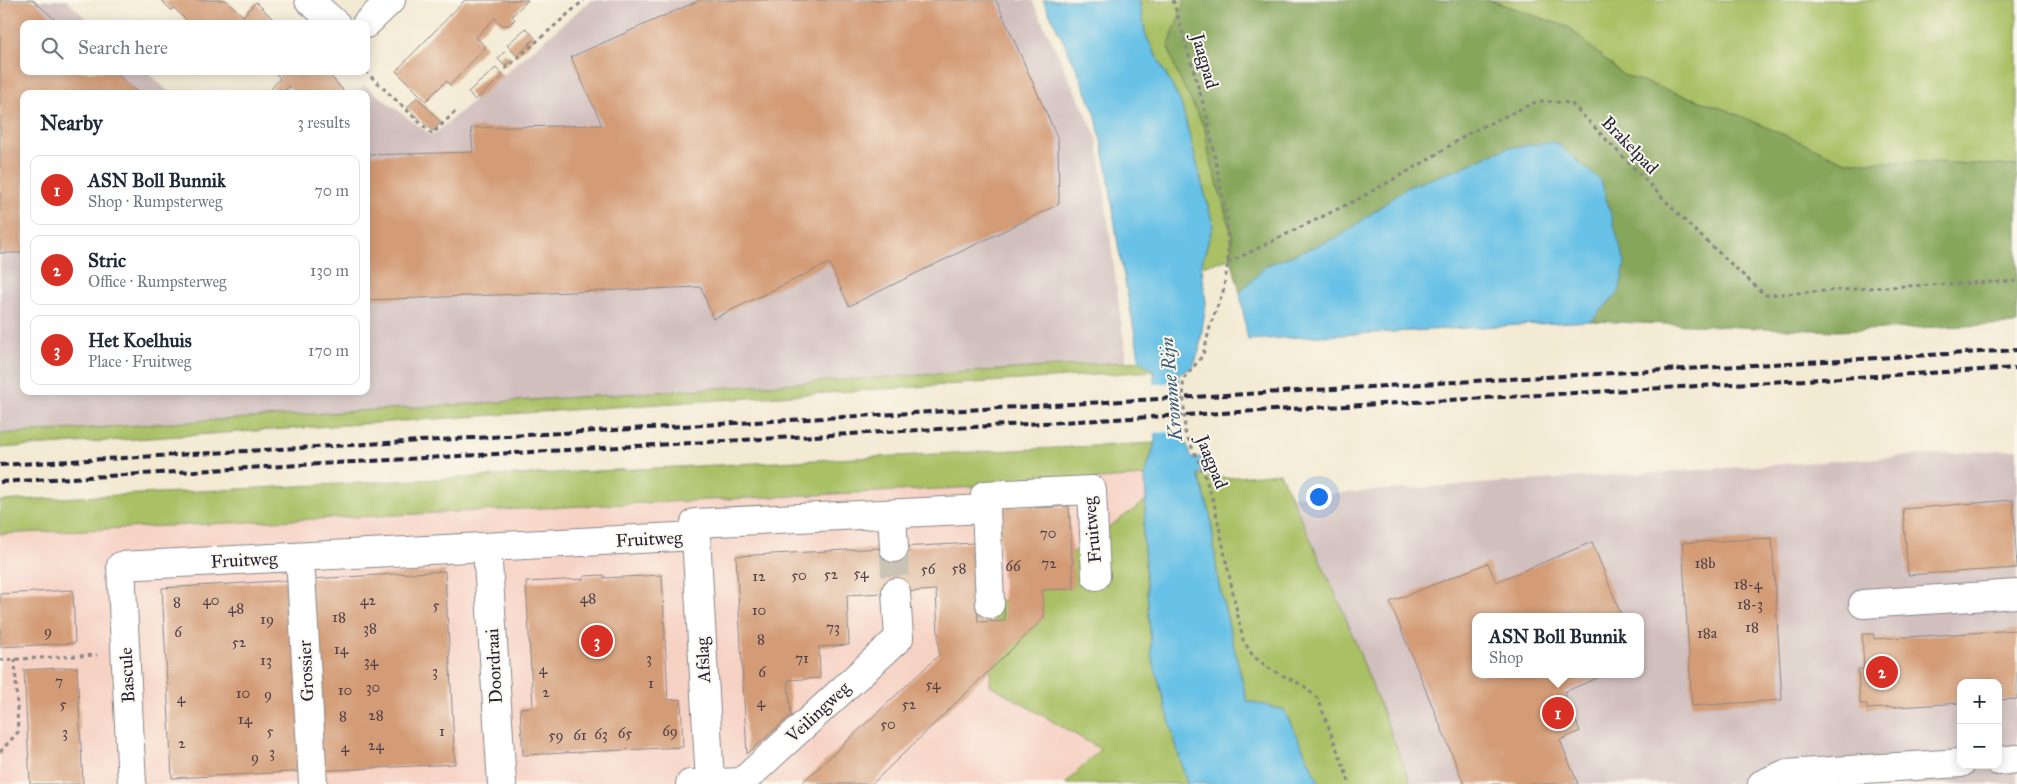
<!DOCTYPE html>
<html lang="en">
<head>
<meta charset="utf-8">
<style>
  :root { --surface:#fff; --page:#f6f6f7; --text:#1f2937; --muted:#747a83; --line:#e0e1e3; --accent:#d93025 }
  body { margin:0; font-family:"IM FELL Great Primer",serif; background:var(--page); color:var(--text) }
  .controls { position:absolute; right:15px; bottom:15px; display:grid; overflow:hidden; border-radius:10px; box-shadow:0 2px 12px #0003 }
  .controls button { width:45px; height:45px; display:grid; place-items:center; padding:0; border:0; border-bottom:1px solid var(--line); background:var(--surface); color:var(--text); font:25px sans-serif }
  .you { position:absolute; left:1318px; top:496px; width:18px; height:18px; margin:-12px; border:4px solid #fff; border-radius:50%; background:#1a73e8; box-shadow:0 0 0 8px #1a73e833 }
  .badge { display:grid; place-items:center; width:32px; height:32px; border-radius:50%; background:var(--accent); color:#fff; font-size:16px; font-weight:700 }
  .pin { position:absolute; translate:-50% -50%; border:2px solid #fff; box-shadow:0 1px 5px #0006 }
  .popup { position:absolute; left:1472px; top:613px; width:172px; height:65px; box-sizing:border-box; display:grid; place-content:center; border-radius:10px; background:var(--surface); filter:drop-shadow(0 1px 4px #0005); font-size:16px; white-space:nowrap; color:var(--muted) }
  .popup b { font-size:19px; color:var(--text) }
  .popup::after { content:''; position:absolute; left:50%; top:100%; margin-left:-10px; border:10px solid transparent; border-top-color:var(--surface) }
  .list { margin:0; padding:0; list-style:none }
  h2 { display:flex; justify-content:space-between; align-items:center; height:65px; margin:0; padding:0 20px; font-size:21px }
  h2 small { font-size:16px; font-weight:400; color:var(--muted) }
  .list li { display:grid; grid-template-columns:32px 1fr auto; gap:15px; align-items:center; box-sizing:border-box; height:70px; margin:0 10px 10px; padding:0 10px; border:1px solid var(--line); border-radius:10px }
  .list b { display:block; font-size:19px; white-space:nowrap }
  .list p { margin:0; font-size:16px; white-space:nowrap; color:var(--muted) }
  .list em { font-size:16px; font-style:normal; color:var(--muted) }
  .icon { flex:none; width:28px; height:28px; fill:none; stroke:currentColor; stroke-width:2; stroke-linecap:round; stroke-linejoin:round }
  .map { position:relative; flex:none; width:2017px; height:784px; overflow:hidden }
  .search { position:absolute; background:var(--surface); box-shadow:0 2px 12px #0003; left:20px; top:20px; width:350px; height:55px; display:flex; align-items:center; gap:12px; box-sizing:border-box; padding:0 18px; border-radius:10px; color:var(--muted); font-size:19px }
  .panel { position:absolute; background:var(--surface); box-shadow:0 2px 12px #0003; left:20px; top:90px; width:350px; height:305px; border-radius:10px }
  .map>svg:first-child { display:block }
  .built { fill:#f6d2c4 }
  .industrial { fill:#d1bfbe; fill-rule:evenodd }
  .green { fill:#a9c065; stroke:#667150 }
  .forest { fill:#86a65a; stroke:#54644a }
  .water { fill:#68c1e6; stroke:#457290 }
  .pier { fill:#f3ead3 }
  .building { fill:#d39b76 }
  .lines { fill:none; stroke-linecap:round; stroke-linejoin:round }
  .minor-tunnel { stroke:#c9c2b5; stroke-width:28; stroke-dasharray:28 14; stroke-linecap:butt }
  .minor-casing { stroke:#8a8687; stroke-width:30 }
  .path { stroke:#8a8687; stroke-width:3; stroke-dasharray:4 4; stroke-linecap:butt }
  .minor { stroke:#fff; stroke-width:28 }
  .rail { stroke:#22223b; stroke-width:4; stroke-dasharray:8 4; stroke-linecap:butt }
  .labels { text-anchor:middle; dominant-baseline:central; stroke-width:4; stroke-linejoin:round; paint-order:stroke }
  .number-label { font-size:15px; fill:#4e404a }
  .street-label { font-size:18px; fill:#22223b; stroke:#fbf7ec }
  .water-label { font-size:19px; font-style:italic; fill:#3a5a77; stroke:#fbf7ec }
</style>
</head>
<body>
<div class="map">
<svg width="2017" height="784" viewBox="0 0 2017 784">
  <rect width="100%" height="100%" fill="#fbf7ec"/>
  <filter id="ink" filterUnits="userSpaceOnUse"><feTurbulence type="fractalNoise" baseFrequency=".02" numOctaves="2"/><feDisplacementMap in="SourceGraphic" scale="10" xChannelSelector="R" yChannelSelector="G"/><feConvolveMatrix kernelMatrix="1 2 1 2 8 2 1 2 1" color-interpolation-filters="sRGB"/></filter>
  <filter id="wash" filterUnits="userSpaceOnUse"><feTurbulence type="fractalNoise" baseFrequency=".0096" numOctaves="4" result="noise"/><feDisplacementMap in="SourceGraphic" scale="20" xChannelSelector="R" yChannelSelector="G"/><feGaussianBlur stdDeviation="1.12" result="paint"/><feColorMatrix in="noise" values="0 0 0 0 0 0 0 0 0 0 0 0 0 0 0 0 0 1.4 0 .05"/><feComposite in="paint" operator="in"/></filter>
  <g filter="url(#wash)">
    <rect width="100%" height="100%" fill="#f3ead3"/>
    <path class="built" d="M1145 476 1146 501 993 607 990 685 1101 749 1065 784H0V534L959 488Z"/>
    <path class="industrial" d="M0 0H66L92 24H24V71H146L171 94H24V391H366V94H355L364 85 432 136 591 0H1032L1097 137 1127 365 0 437Z
      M2017 449V784H1381L1265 498ZM1476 617H1640V674H1476ZM1961 683H1998V765H1961Z"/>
    <path class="green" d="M1139 0H1185L1168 47 1178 75 1205 129 1209 154 1232 235 1231 259 1201 266 1213 225 1181 103 1146 36Z
      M1489 0H2017V166L1931 162H1846L1727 110 1623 75 1568 27Z
      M1140 361 1154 371 0 448V434Z
      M1155 443 1145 476 959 488 0 534V501Z
      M1280 473 1341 606 1411 784H1320L1284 710 1247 701 1218 581 1210 513 1198 474 1227 478Z
      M1146 501 1143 536 1152 658 1187 784H1065L1100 749 990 685 993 607Z"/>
    <path class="forest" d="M1185 0H1489L1568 27 1623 75 1727 110 1846 162H1931L2017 166V324L1837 331 1591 321 1619 292 1507 148 1459 169 1408 187 1341 236 1266 266 1240 293 1231 259 1232 235 1209 154 1205 129 1178 75 1168 47Z"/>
    <path class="water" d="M1043 0H1139L1146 36 1181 103 1213 225 1201 266 1206 303 1199 351 1193 367 1178 375 1181 438 1187 445 1192 458 1202 457 1212 465 1198 474 1210 513 1218 581 1247 701 1284 710 1320 784H1187L1152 658 1143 536 1146 501 1145 476 1155 443 1154 371 1140 361 1118 245 1107 168 1095 113 1075 65Z
      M1555 142 1601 181 1625 263 1619 292 1591 321 1248 340 1240 293 1266 266 1341 236 1408 187 1459 169 1507 148Z"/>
    <path class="pier" d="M1181 382 1183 432 1153 433 1152 384Z"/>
    <g id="blocks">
      <path class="building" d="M0 0H33L60 24H24V71H114L139 94H24V253H0Z
        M161 0H226L243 16 256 2 278 24H190L174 8 171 10Z
        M465 0H528L512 16 515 19 509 25H502L495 18 476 37 486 47 450 85 446 81 426 101 396 71Z
        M700 0H996L1058 139 1059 204 849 306 829 263 713 319 701 287 366 300V155L473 152 471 128 602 125 571 57Z
        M526 28 535 38 517 56 507 45Z
        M504 52 511 59 505 66 498 59Z
        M496 68 503 76 475 100 468 92Z
        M273 71H326L343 90 340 94H297L289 86 282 94H267L280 78Z
        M417 97 441 122 433 131 407 108Z
        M2013 500 2017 568 1908 575 1903 509Z
        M1035 505V508L1069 506 1074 589 1042 590 1044 618 877 779 873 783 874 784H801L939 655 936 590 847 595 849 645 819 647 820 678 788 680 791 715 747 754 736 556 974 543 978 622 1005 621 998 507Z
        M1772 538 1782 700 1692 706 1682 543Z
        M1592 542 1622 617H1476V674H1607L1564 692 1580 731 1560 740 1578 784H1464L1390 602 1488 563 1496 582Z
        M445 571 455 764 172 778 162 588Z
        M604 575V578L662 575 668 700 681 699 683 747 523 755 520 708 533 707 526 582 584 579V576Z
        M73 590 75 643 0 647V594Z
        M2017 630V699L1998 700V683H1961V703L1867 709V704H1860L1858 669H1864L1862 634H1874V639Z
        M77 667 83 784H30L24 670Z"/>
    </g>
  </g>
  <g filter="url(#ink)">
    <use href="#blocks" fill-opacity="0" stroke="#8a8687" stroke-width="1"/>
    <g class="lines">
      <path class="minor-tunnel" d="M894 548 896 592"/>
      <defs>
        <path id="minor" d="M309 0 336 24
          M366 24 391 0
          M986 509 990 604
          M892 514 894 548
          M696 536 710 783
          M487 547 502 784
          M300 557 313 784
          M1863 604 2017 594
          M1998 761 2017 759
          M132 784 121 566 696 536 695 523 986 509 985 495 1092 490 1096 576
          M690 784 742 782 899 638 896 592
          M1762 784 1785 774 1961 763"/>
      </defs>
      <use href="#minor" class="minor-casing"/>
      <path class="path" d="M1173 0 1207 117 1227 219 1228 263 1223 292 1211 323 1203 355 1183 380 1185 432 1203 471 1214 503 1243 640 1253 656 1270 669 1304 686 1318 699 1350 784
        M505 69 584 0
        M365 71 432 134 456 111
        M1228 263 1360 198 1426 161 1471 132 1538 101 1571 103 1690 226 1765 295 1885 287 2017 281
        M0 660 97 655
        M0 752 18 732 15 659"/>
      <use href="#minor" class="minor"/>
      <path class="rail" d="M0 465 2017 350
        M0 482 2017 368"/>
    </g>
  </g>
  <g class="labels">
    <g class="number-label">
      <text x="1048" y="533">70</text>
      <text x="1049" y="563">72</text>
      <text x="1705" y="563">18b</text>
      <text x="1013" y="566">66</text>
      <text x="959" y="568">58</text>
      <text x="928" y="569">56</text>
      <text x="861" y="573">54</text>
      <text x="831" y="574">52</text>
      <text x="799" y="575">50</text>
      <text x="759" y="576">12</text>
      <text x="1748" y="584">18-4</text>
      <text x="588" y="598">48</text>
      <text x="211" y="600">40</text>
      <text x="368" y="600">42</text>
      <text x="177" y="602">8</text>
      <text x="1750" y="604">18-3</text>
      <text x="436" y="605">5</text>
      <text x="236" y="608">48</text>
      <text x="759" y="610">10</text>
      <text x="339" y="617">18</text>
      <text x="267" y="619">19</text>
      <text x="833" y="627">73</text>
      <text x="1752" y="627">18</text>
      <text x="370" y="628">38</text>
      <text x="48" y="631">9</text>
      <text x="178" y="632">6</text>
      <text x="1707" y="633">18a</text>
      <text x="761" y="639">8</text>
      <text x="239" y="642">52</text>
      <text x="341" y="649">14</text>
      <text x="649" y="658">3</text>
      <text x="802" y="658">71</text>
      <text x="266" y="660">13</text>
      <text x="371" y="661">34</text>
      <text x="543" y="669">4</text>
      <text x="435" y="671">3</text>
      <text x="762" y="672">6</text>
      <text x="59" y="681">7</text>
      <text x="651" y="683">1</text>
      <text x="933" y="684">54</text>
      <text x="373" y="687">30</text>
      <text x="345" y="690">10</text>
      <text x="546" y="692">2</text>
      <text x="243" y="693">10</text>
      <text x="268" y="694">9</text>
      <text x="181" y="698">4</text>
      <text x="761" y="702">4</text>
      <text x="63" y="704">5</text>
      <text x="909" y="704">52</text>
      <text x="376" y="715">28</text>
      <text x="343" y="716">8</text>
      <text x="245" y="719">14</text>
      <text x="888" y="724">50</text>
      <text x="270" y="731">5</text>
      <text x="442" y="731">1</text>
      <text x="670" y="731">69</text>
      <text x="65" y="732">3</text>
      <text x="625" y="733">65</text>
      <text x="601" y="734">63</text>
      <text x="556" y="735">59</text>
      <text x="580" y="735">61</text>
      <text x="182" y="743">2</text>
      <text x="376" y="745">24</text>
      <text x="345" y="747">4</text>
      <text x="272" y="752">3</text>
      <text x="255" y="757">9</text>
    </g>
    <g class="street-label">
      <text transform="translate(1205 61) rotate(74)">Jaagpad</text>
      <text transform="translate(1630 145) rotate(46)">Brakelpad</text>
      <text transform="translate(1212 462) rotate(68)">Jaagpad</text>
      <text transform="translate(1092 530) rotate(-95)">Fruitweg</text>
      <text transform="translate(649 539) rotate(-3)">Fruitweg</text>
      <text transform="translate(244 560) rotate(-3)">Fruitweg</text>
      <text transform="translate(703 660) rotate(-93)">Afslag</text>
      <text transform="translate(494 666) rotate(-93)">Doordraai</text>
      <text transform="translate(306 671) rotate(-93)">Grossier</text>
      <text transform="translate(127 675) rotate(-93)">Bascule</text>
      <text transform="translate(818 712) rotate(-43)">Veilingweg</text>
    </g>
    <g class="water-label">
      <text transform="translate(1171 389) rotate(-95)">Kromme Rijn</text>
    </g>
  </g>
</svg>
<div class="controls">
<button>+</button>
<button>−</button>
</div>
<div class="you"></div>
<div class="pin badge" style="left:1558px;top:713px">1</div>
<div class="popup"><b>ASN Boll Bunnik</b>Shop</div>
<div class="pin badge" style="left:1882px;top:672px">2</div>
<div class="pin badge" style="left:597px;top:641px">3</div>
<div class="search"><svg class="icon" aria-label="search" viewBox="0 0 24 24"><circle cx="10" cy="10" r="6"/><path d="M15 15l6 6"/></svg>Search here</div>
<section class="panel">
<h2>Nearby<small>3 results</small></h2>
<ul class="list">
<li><span class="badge">1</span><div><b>ASN Boll Bunnik</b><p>Shop · Rumpsterweg</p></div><em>70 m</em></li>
<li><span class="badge">2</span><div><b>Stric</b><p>Office · Rumpsterweg</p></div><em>130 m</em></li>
<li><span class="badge">3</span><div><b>Het Koelhuis</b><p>Place · Fruitweg</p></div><em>170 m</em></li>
</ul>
</section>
</div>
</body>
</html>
